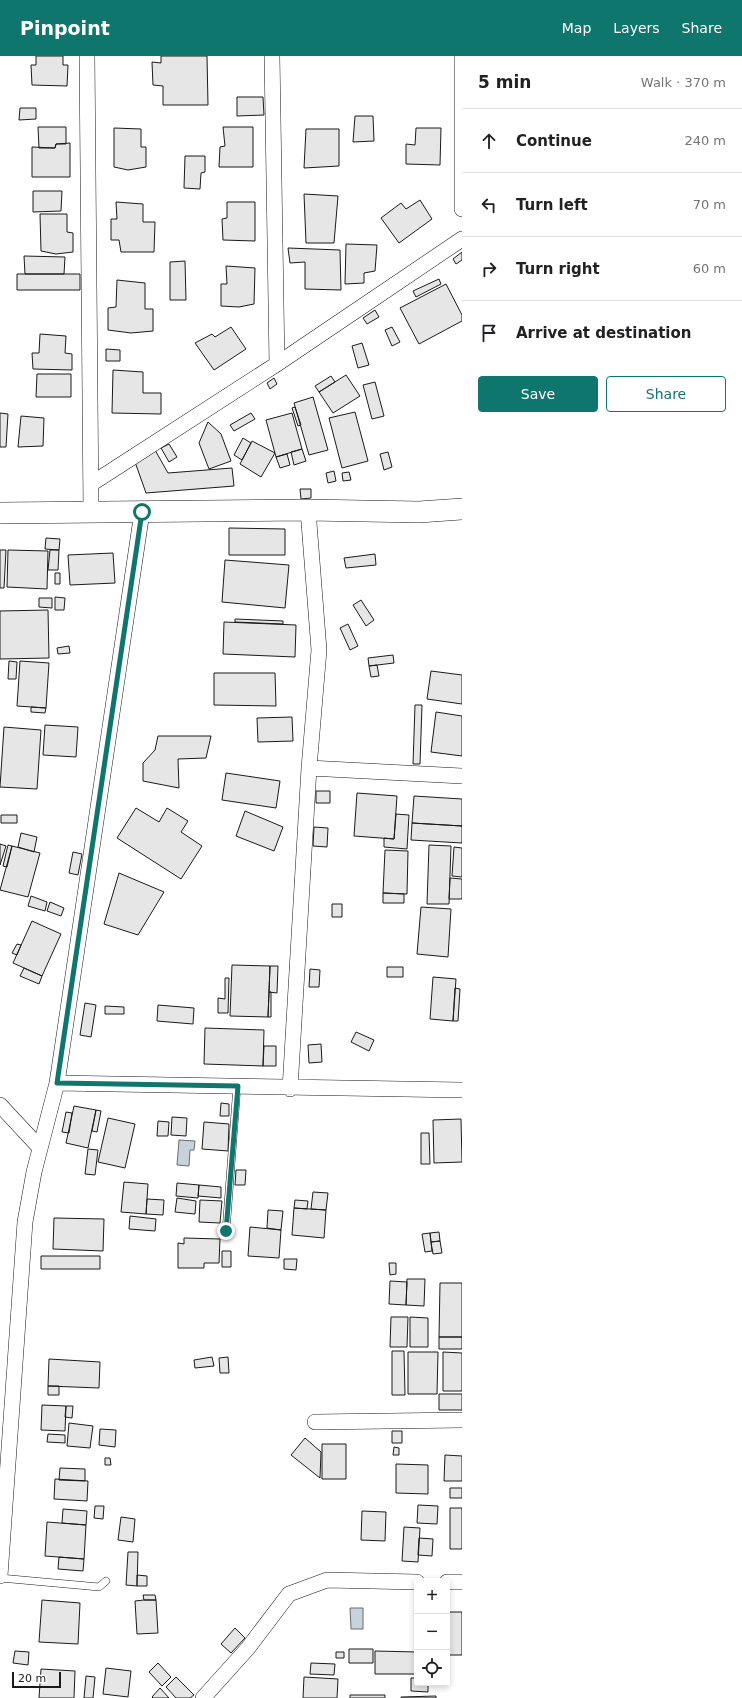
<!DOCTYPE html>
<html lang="en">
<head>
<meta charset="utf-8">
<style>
  :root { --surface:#fff; --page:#f6f6f6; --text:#202124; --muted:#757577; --line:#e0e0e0; --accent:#0f766e }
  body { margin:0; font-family:"DejaVu Sans",sans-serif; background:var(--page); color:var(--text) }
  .controls { position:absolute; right:12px; bottom:12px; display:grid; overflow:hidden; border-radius:4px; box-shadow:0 2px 6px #0003 }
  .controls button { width:36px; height:36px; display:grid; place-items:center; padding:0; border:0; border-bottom:1px solid var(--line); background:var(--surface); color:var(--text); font:20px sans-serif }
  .scale { position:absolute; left:12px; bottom:10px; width:49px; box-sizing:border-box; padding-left:4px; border:2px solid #1a1a1a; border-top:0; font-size:11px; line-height:14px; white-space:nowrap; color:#1a1a1a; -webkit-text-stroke:3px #fff; paint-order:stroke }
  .stop { position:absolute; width:12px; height:12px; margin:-9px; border:3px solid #0f766e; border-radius:50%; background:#fff }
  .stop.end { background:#0f766e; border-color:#fff; box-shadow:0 1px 4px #0008 }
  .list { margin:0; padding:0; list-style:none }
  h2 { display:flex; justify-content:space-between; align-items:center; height:52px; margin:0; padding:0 16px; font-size:17px }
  h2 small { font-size:13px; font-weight:400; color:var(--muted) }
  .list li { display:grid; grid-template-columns:26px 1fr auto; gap:12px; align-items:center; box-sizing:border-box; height:64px; padding:0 16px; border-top:1px solid var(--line) }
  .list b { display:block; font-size:15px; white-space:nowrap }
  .list em { font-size:13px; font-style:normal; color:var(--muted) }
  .actions { display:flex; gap:8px; padding:12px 16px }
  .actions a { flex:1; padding:9px 0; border:1px solid var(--accent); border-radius:4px; text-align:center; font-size:14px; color:var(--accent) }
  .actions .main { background:var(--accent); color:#fff }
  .icon { flex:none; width:22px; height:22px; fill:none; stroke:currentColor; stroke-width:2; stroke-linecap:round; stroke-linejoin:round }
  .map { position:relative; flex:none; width:462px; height:1642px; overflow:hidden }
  header { display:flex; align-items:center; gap:24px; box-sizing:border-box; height:56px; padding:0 20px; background:var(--accent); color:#fff }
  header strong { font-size:19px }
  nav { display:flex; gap:22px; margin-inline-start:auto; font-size:14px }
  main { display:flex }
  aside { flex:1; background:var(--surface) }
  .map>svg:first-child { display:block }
  .water { fill:#c6d2dc; stroke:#6a6a6a }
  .building { fill:#e6e6e6; stroke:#1a1a1a }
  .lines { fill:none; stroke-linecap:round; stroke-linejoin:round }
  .lane-casing { stroke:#1a1a1a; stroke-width:8 }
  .street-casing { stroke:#1a1a1a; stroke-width:16 }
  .secondary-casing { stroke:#1a1a1a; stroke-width:22 }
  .lane { stroke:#fff; stroke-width:7 }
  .street { stroke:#fff; stroke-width:15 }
  .secondary { stroke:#fff; stroke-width:21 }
  .route { stroke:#0f766e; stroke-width:5 }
</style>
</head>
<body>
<header>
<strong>Pinpoint</strong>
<nav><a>Map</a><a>Layers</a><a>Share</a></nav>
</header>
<main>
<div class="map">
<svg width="462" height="1642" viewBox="0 0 462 1642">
  <rect width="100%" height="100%" fill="#fff"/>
  <path class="water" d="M179 1084 195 1085 194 1094H190L189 1110 177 1109Z
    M350 1552H363V1573H351Z"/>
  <path class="building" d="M36 0H63V9H68L67 30 32 29 31 9H36Z
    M161 0H207L208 49H163V30L153 29 152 6 161 7Z
    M237 41H263L264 59 237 60Z
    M20 52H36V63L19 64Z
    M355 60H373L374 85 353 86Z
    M38 71H66V88H56L55 92H39Z
    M223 71H253V111H219L220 91 225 90Z
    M114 72 141 73V91H146V111L128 114 114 111Z
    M416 72H441L440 109 406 108V88L415 89Z
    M306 73H339V110L304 112Z
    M70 87V121H32V91L55 92 56 88Z
    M185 100H205V116L201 117 200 133 184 132Z
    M33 135H62L61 155 33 156Z
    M304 138 338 140 334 187H306Z
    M420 144 432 163 399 187 381 162 401 147 406 153Z
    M116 146 143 148V166H155L154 196H121L119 184H111V163H117Z
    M227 146H255V185L223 184 222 163 227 162Z
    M40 158H67V176L73 177V196L56 198 41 195Z
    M346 188 377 189 375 215 364 217V227L345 228Z
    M288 192 340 194 341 234 305 233V206L290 207Z
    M462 196V204L456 208 453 203Z
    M24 200 65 201 64 218H25Z
    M185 205 186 244H170V206Z
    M226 210 255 212 254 248 239 251 221 250V228H227Z
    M17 218H80V234H17Z
    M439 223 441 228 416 241 413 235Z
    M117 224 145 227V253H153V275L131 277 108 274V252L116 251Z
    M446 228 462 259V265L419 288 400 252Z
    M375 254 379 261 367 268 363 262Z
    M231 271 246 293 214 314 195 287 212 278 215 281Z
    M392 271 400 286 392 290 385 274Z
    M40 278 66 280 65 297 72 298V314L33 313 32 297H39Z
    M362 287 369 309 358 312 352 290Z
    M106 293 120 294V305H106Z
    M113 314 143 316V337H161V358L112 357Z
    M37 318H71V341H36Z
    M346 319 360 340 333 357 319 336Z
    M331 320 335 326 319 336 315 330Z
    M274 322 277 328 270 333 267 327Z
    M375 326 384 360 372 363 363 329Z
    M313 341 328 394 309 399 294 347Z
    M295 351 301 369 298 370 292 352Z
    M355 356 368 405 342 412 329 362Z
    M0 357 8 358 6 391H0Z
    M251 357 255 363 234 375 230 369Z
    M292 357 302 393 276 401 266 364Z
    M21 360 44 362 43 390 18 391Z
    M208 366 221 378 231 405 209 413 199 387Z
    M243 382 251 387 242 404 234 399Z
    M252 385 275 397 261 421 240 408Z
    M169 388 177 401 169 406 161 392Z
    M302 393 306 405 294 409 291 396Z
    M155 394 168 417 232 412 234 430 146 437 135 406Z
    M388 396 392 411 384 414 380 398Z
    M287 398 290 409 280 412 276 401Z
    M334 415 336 425 328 427 326 417Z
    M349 416 351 424 343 425 342 417Z
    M300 433H311V442L301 443Z
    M229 472 285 473V499H229Z
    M46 482 60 483 59 494 45 493Z
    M0 494H6L4 532H0Z
    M8 494 48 495 47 533 7 531Z
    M50 494H59L58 514H48Z
    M113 497 115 527 70 529 68 499Z
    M375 498 376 509 346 512 344 502Z
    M225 504 289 509 285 552 222 546Z
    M55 517H60V528H55Z
    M55 541 65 542 64 554H55Z
    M39 542H52V552L39 551Z
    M361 544 374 564 366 570 353 549Z
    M48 554 49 602 0 603V555Z
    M235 563 283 565V568L235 566Z
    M224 566 296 569 295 601 223 598Z
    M348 568 358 590 350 594 340 572Z
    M69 590 70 597 58 598 57 592Z
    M393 599 394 607 369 610 368 602Z
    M9 605 17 606 16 623H8Z
    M20 605 49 607 46 652 17 650Z
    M377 609 379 620 371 621 369 610Z
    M431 615 462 619V648L427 643Z
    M214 617H275L276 650 214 649Z
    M415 649H422L420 708H413Z
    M31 651 46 652 45 657 31 656Z
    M436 656 462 660V700L431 696Z
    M292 661 293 685 258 686 257 662Z
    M45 669 78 671 76 701 43 699Z
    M4 671 41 674 37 733 0 731Z
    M158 680H211L206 702 178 703 179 732 143 725V707L155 694Z
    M226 717 280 725 276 752 222 744Z
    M316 735H330V747H316Z
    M357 737 397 740 394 783 354 780Z
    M414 740 462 743V770L412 767Z
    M136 752 159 766 167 752 188 765 181 776 202 790 181 823 117 782Z
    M245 755 283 771 274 795 236 780Z
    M396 758 409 759 407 793 384 791V782L394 783Z
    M1 759H17V767H1Z
    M412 767 462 770V787L411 784Z
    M314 771 328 772 327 791 313 790Z
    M21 777 37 781 34 796 18 791Z
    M0 788 6 790 0 809Z
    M8 789 12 790 7 811 3 810Z
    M429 789 451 790 449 848H427Z
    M12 790 40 797 28 841 0 834Z
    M454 791 462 792V821L452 820Z
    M385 794 408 795 407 838 383 837Z
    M73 796 82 798 78 819 69 817Z
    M119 817 164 836 138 879 104 868Z
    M450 822 462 823V843H449Z
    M383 837 404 838V847H383Z
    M31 840 47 846 45 855 28 850Z
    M50 846 64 852 61 860 47 855Z
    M332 848H342V861H332Z
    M421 851 451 853 448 901 417 898Z
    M32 865 61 878 42 920 13 907Z
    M17 888 21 889 17 899 12 897Z
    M232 909 270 910 268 961 230 960Z
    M270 910H278L277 937 269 936Z
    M387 911H403V921H387Z
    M24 912 42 920 39 928 20 920Z
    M310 913 320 914 319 931H309Z
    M433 921 456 923 453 965 430 963Z
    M225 922H229L228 957H218V942L225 943Z
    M455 932 460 933 458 965H453Z
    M269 936H271V961H268Z
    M85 947 96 949 91 981 80 979Z
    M158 949 194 952 193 968 157 965Z
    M105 950 124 951V958H105Z
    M205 972 264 974 263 1010 204 1008Z
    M356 976 374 984 369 995 351 986Z
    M321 988 322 1006 309 1007 308 989Z
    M264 990H276V1010H263Z
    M221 1047 229 1048V1060H220Z
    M74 1050 96 1054 88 1092 66 1087Z
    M96 1054 101 1055 97 1076 92 1075Z
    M66 1056 72 1057 69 1077 62 1076Z
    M172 1061 187 1062 186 1080 171 1079Z
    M108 1062 135 1068 125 1112 98 1106Z
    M461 1063 462 1106 434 1107 433 1064Z
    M158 1065 169 1066 168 1080H157Z
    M204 1066 229 1068 228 1095 202 1093Z
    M421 1077H429L430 1108H421Z
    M88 1093 98 1094 95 1119 85 1118Z
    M236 1114H246L245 1129H235Z
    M124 1126 148 1128 146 1158 121 1156Z
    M177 1127 199 1129 198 1142 176 1140Z
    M199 1129 221 1131V1142L198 1140Z
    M313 1136 328 1137 326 1154 311 1153Z
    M177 1142 196 1145 195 1158 175 1156Z
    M147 1143 164 1144 163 1159 146 1158Z
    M200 1144 222 1145 220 1167 199 1166Z
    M295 1144 308 1145 307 1153 294 1152Z
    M294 1152 326 1154 324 1182 292 1179Z
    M268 1154 283 1155 281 1174 267 1172Z
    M130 1160 156 1163 155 1175 129 1173Z
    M54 1162 104 1163 103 1195 53 1193Z
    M250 1171 281 1174 279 1202 248 1200Z
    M439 1176 440 1185 431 1186 430 1177Z
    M430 1177 432 1195 425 1196 422 1178Z
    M184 1182 220 1183 219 1207H204V1212H178V1187L184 1188Z
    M440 1185 442 1197 433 1198 431 1186Z
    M222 1195H231V1211H222Z
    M41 1200H100V1213H41Z
    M284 1203H297L296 1214 284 1213Z
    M389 1207H396V1218L390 1219Z
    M407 1223H425L424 1250 406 1249Z
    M390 1225 407 1226 406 1249 389 1248Z
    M440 1227H462V1281H439Z
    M391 1261H408L407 1291H390Z
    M410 1261 428 1262V1291H410Z
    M439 1281H462V1293H439Z
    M392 1295H404L405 1339H392Z
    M408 1296H438L437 1338H408Z
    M443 1296 462 1297V1335H443Z
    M212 1301 214 1310 195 1312 194 1304Z
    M228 1301 229 1317H220L219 1302Z
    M49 1303 100 1306 99 1332 48 1330Z
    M48 1330H59V1339H48Z
    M439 1338H462V1354H439Z
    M42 1349 66 1350 65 1375 41 1374Z
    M66 1350H73L72 1362 65 1361Z
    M69 1367 93 1370 90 1392 67 1390Z
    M100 1373 116 1374 115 1391 99 1389Z
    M392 1375H402V1387H392Z
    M48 1378 65 1379V1387L47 1386Z
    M305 1382 321 1396 320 1422 291 1399Z
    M322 1388H346V1423H322Z
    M394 1391 399 1392V1399H393Z
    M445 1399 462 1400V1425H444Z
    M105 1402H110L111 1409H105Z
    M396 1408 428 1409V1438L396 1437Z
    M60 1412 85 1413V1425L59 1424Z
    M55 1423 88 1425 87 1445 54 1443Z
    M450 1432H462V1442H450Z
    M418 1449 438 1450 437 1468 417 1467Z
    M95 1450H104L103 1463 94 1462Z
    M450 1452H462V1493H450Z
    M63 1453 87 1455 86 1469 62 1467Z
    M362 1455 386 1456 385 1485 361 1484Z
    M121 1461 135 1463 133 1486 118 1484Z
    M47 1466 86 1469 84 1503 45 1500Z
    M404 1471 420 1472 418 1506 402 1505Z
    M419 1482 433 1483 432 1500 418 1499Z
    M128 1496H138L137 1530 126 1529Z
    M59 1501 84 1503 83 1515 58 1513Z
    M137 1519 147 1520V1530H137Z
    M143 1539H155L156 1544H144Z
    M42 1544 80 1547 78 1588 39 1586Z
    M144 1544H156L158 1577 137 1578 135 1545Z
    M447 1556H462V1599H447Z
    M235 1572 245 1582 231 1597 221 1588Z
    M349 1593H373V1607H349Z
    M15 1595 29 1596 28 1609 13 1607Z
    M375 1595 417 1596V1618H375Z
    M336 1596H344V1602H336Z
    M158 1607 171 1621 162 1630 149 1616Z
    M311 1607 335 1608 334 1619 310 1618Z
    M106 1612 131 1615 128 1641 103 1638Z
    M41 1613 75 1615 74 1642H39Z
    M86 1620 95 1621 93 1642H84Z
    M176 1621 194 1639 190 1642H176L166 1631Z
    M304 1621 338 1623 337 1642H303Z
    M411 1622H417V1627H428V1636L411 1635Z
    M160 1632 169 1642H153L152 1641Z
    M350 1639H385V1642H350Z
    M436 1640V1642H401V1641Z"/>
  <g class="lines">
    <defs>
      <path id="lane" d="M226 1175 237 1030
        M0 1522 99 1531 106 1525"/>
      <path id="street" d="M87 0 91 455
        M272 0 277 308
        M462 0V153
        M91 428 277 308 462 183
        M309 712 462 720
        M57 1027 462 1034
        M290 1033 309 712 319 594 308 454
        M0 1049 40 1092
        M315 1366 462 1364
        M0 1520 25 1166 34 1116 57 1027 142 456
        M447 1526H462
        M203 1642 248 1592 289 1538 327 1524 417 1526"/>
      <path id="secondary" d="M0 457 308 454 419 456 462 453"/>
    </defs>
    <use href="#lane" class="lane-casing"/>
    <use href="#street" class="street-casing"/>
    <use href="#secondary" class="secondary-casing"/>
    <use href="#lane" class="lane"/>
    <use href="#street" class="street"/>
    <use href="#secondary" class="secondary"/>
  </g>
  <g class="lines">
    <path class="route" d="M142 456 57 1027 238 1030 226 1175"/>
  </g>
</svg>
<div class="controls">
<button>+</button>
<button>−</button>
<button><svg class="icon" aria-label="locate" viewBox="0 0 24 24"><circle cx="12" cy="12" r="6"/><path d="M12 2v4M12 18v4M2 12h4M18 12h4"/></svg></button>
</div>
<div class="scale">20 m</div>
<div class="stop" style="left:142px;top:456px"></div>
<div class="stop end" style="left:226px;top:1175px"></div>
</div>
<aside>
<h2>5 min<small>Walk · 370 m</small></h2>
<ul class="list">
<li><svg class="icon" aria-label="ahead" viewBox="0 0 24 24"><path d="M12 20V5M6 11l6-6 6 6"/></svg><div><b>Continue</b></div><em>240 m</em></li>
<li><svg class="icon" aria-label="left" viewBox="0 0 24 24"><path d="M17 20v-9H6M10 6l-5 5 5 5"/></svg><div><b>Turn left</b></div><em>70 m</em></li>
<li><svg class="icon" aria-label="right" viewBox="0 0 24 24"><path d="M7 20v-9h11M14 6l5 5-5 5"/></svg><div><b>Turn right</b></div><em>60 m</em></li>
<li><svg class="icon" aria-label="arrive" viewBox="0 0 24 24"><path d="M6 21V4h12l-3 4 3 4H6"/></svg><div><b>Arrive at destination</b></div></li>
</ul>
<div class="actions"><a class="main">Save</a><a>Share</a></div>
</aside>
</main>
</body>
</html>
